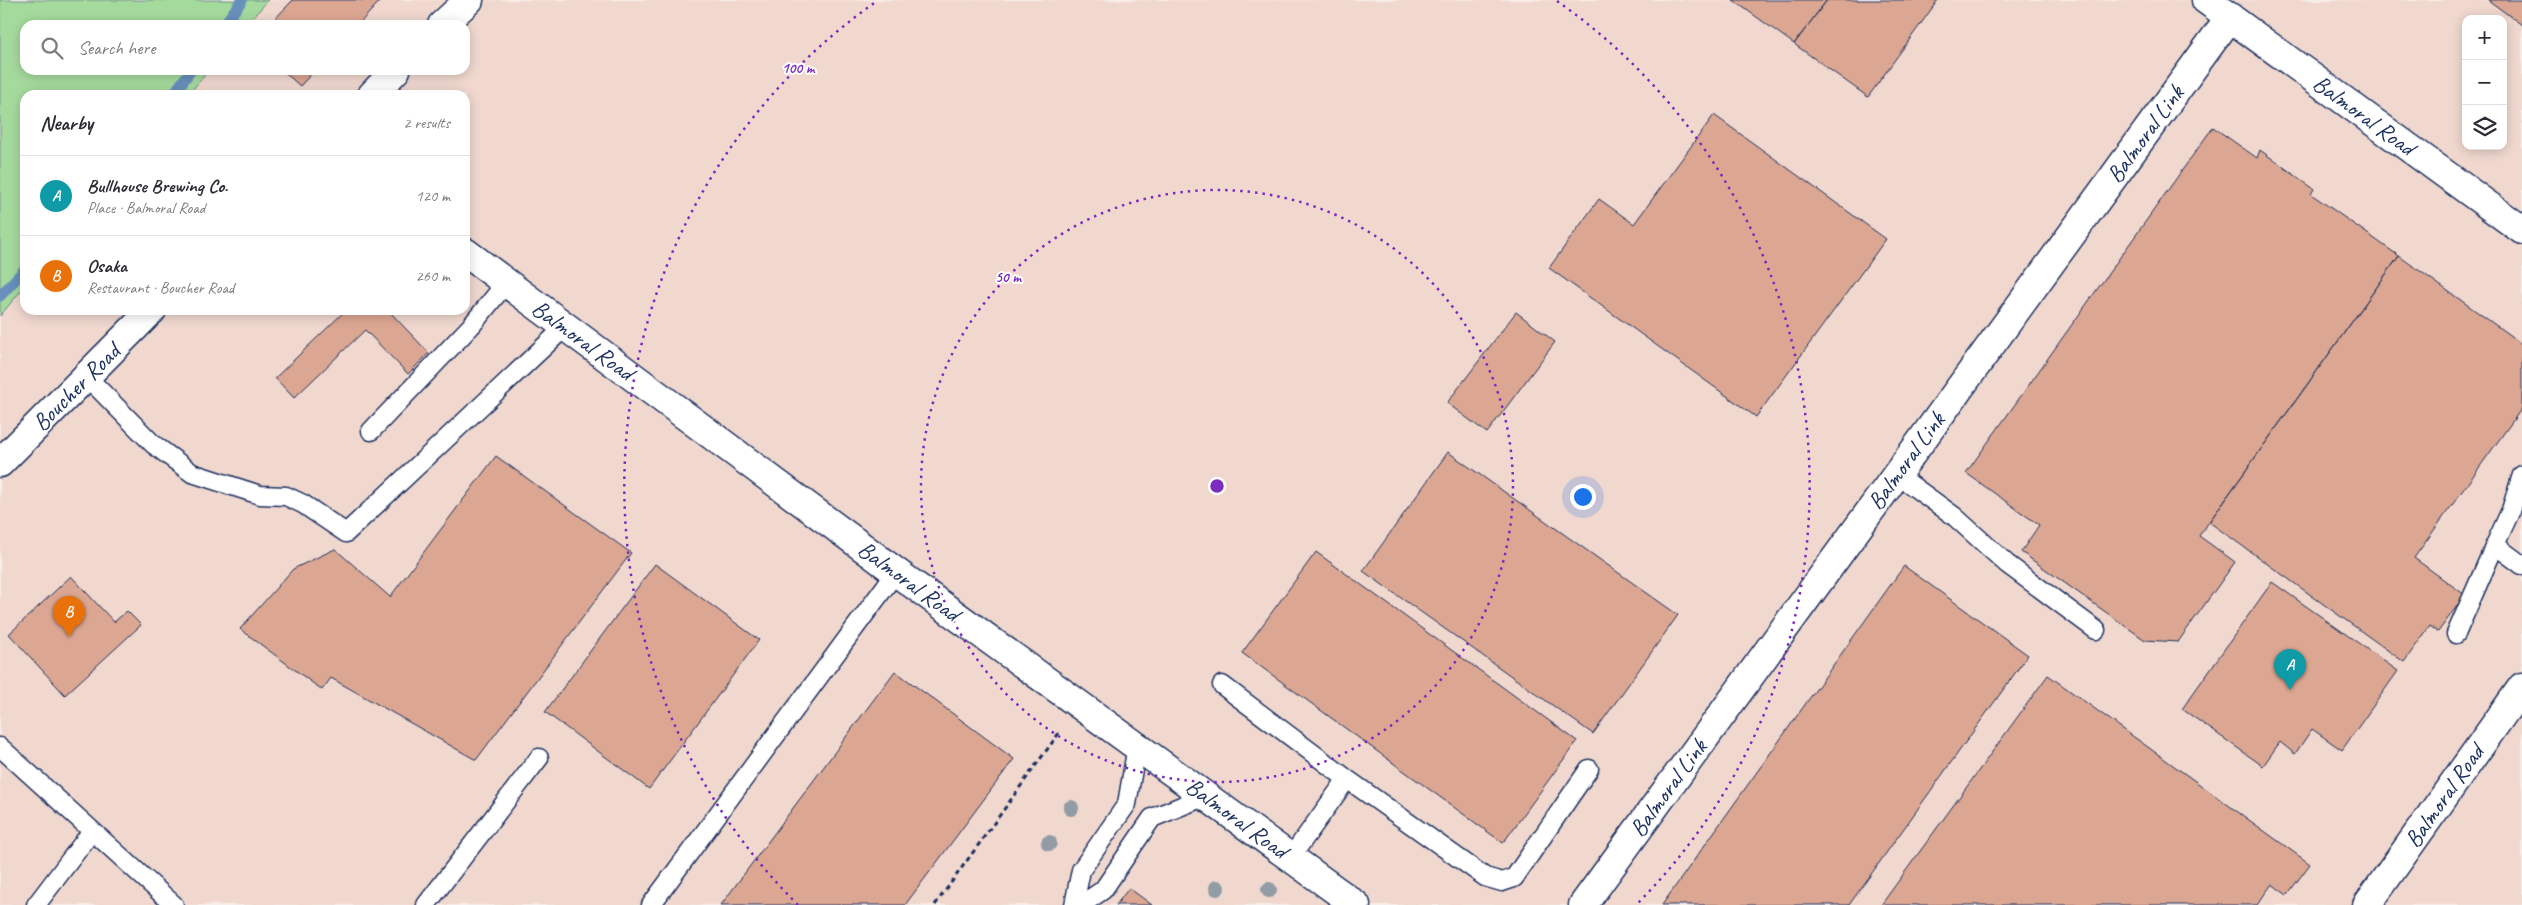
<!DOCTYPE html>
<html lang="en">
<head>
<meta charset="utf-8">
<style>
  :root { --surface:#fff; --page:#f7f7f7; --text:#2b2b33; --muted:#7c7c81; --line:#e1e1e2; --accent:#ea580c }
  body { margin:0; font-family:Caveat,sans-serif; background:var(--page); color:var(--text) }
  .controls { position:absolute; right:15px; top:15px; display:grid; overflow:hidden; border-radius:10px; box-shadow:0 2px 12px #0003 }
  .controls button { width:45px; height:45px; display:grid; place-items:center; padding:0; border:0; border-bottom:1px solid var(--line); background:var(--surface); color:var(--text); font:25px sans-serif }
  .you { position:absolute; left:1582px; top:496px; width:18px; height:18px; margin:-12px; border:4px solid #fff; border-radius:50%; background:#1a73e8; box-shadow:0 0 0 8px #1a73e833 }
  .badge { display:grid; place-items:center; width:32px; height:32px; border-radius:50%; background:var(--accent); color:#fff; font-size:16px; font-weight:700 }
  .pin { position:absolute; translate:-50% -41px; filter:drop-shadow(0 1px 2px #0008) }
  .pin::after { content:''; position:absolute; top:26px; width:18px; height:15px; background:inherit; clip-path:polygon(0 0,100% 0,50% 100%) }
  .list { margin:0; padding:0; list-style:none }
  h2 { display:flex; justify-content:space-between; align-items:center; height:65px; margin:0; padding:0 20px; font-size:21px }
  h2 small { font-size:16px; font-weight:400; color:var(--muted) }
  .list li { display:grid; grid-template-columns:32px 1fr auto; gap:15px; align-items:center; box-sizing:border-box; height:80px; padding:0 20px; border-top:1px solid var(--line) }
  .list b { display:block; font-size:19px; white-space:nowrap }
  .list p { margin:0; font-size:16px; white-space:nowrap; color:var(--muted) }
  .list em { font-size:16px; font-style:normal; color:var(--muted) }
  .icon { flex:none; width:28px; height:28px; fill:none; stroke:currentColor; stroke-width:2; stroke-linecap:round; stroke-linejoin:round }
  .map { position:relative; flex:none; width:2522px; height:905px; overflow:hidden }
  .search { position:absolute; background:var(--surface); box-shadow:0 2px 12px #0003; left:20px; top:20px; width:450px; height:55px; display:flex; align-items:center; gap:12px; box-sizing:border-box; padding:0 18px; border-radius:15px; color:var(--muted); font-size:19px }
  .panel { position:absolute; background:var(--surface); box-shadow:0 2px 12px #0003; left:20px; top:90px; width:450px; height:225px; border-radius:15px }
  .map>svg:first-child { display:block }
  .built { fill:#f0d8cf; fill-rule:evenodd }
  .green { fill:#a5da9d; stroke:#60847e }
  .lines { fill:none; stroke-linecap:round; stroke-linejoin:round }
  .stream { stroke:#6890bc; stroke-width:11 }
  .building { fill:#dca792; stroke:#1b2f5e }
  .service-casing { stroke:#1b2f5e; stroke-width:21 }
  .minor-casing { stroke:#1b2f5e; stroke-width:31 }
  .tertiary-casing { stroke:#1b2f5e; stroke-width:31 }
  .path { stroke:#1b2f5e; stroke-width:3; stroke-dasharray:5 4; stroke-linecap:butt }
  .service { stroke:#fff; stroke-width:18 }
  .minor { stroke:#fff; stroke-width:28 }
  .tertiary { stroke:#fff; stroke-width:28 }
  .tree { fill:#929ca5 }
  .ring { fill:none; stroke:#7b2cbf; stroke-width:2.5; stroke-dasharray:2.5 5 }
  .labels { text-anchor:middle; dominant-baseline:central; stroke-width:4; stroke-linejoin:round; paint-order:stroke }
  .street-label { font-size:24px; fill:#1b2f5e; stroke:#fff }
  .centre { fill:#7b2cbf; stroke:#fff; stroke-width:2.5 }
  .ring-label { font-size:15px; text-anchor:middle; font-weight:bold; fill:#7b2cbf; stroke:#fff; stroke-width:4; stroke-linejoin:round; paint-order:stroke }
</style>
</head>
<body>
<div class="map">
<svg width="2522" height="905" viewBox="0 0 2522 905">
  <rect width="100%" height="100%" fill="#f8ede9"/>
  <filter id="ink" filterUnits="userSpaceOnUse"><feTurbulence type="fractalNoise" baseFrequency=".02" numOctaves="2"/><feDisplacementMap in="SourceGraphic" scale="10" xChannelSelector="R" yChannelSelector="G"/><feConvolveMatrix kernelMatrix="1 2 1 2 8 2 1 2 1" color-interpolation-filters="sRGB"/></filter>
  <g filter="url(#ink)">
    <path class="built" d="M268 0H2522V905H0V316L25 286V310H465V95H188L209 70H465V25H247ZM2466 19H2503V146H2466Z"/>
    <path class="green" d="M0 0H268L247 25H25V70H209L188 95H25V286L0 316Z"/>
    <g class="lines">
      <path class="stream" d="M224 25 242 0
        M173 95 191 70
        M0 296 25 269"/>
    </g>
    <path class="building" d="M293 0H381L358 25H269Z
      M1733 0H1827L1794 44Z
      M1827 0H1938L1868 97 1794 44Z
      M2488 0H2522V25Z
      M282 70H315L300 86Z
      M1714 115 1886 239 1756 417 1549 268 1599 199 1634 224Z
      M2213 127 2257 158 2260 150 2314 189 2311 194 2399 256 2199 536 2235 562 2178 642 2145 640 2021 552 2039 525 1966 473Z
      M2399 256 2522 344V408L2414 558 2465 595 2438 632 2430 626 2404 662 2209 522Z
      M346 310H388L429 353 408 374 365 330 294 398 275 378Z
      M1516 312 1555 342 1487 433 1447 403Z
      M1448 452 1678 615 1593 734 1363 571Z
      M496 456 631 553 476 760 331 678 322 690 240 629 293 569 335 549 390 597Z
      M1316 552 1577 741 1503 843 1242 653Z
      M655 564 759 640 649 789 545 712Z
      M1904 566 2028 655 1849 905H1662Z
      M71 576 114 622 127 611 141 625 65 695 9 634Z
      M2272 582 2398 671 2342 750 2312 729 2295 754 2280 742 2263 766 2182 709Z
      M895 671 1014 759 905 905H721Z
      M2048 675 2310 864 2287 895 2272 884 2257 905H1881Z
      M1129 888 1152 905H1116Z"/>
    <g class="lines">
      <defs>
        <path id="service" d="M87 377 153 444 192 473 260 495 286 496 303 504 346 533 565 327
          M371 431 471 326 506 283
          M1896 474 1954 516 2007 564 2096 630
          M2522 475 2511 510 2495 545 2522 565
          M2456 634 2495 545
          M1222 685 1347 779 1485 877 1502 882 1514 878 1589 769
          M0 747 174 905
          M1291 857 1347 779
          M36 905 92 831
          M426 905 539 758
          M651 905 896 572
          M1074 905 1081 870 1127 804 1137 746
          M1081 905 1103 890 1152 818 1206 796"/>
        <path id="minor" d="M2206 0 2522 230
          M465 252 896 572 1356 905
          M1583 905 2230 17
          M2367 905 2522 687"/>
        <path id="tertiary" d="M442 25 469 0
          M372 95 396 70
          M0 463 152 310"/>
      </defs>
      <use href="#service" class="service-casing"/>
      <use href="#minor" class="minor-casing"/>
      <use href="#tertiary" class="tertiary-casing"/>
      <path class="path" d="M935 905 1059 733"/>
      <use href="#service" class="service"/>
      <use href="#minor" class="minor"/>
      <use href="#tertiary" class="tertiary"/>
    </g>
    <g class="tree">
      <circle cx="1071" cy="808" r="8"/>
      <circle cx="1049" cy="843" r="8"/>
      <circle cx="1217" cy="888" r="8"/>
      <circle cx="1269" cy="890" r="8"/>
    </g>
  </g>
  <g class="ring">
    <circle cx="1217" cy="486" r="296"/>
    <path d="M798 905A592 592 0 0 1 877 1M1557 1A592 592 0 0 1 1636 905"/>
  </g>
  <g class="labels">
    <g class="street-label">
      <text transform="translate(2364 115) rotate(36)">Balmoral Road</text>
      <text transform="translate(2145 134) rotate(-54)">Balmoral Link</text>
      <text transform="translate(583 340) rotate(36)">Balmoral Road</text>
      <text transform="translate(76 387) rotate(-45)">Boucher Road</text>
      <text transform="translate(1906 461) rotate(-54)">Balmoral Link</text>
      <text transform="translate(909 581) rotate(36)">Balmoral Road</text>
      <text transform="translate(1668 788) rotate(-54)">Balmoral Link</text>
      <text transform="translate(2444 796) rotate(-55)">Balmoral Road</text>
      <text transform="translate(1237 818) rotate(36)">Balmoral Road</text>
    </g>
  </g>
  <circle cx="1217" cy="486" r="8" class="centre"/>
  <g class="ring-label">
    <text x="798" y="73">100 m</text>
    <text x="1008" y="282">50 m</text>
  </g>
</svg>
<div class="controls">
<button>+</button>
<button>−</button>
<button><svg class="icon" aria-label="layers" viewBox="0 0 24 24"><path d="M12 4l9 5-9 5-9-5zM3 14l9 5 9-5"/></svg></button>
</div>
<div class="you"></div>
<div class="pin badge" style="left:2290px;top:690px;background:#0f9aa8">A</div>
<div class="pin badge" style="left:69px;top:637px;background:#e8710a">B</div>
<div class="search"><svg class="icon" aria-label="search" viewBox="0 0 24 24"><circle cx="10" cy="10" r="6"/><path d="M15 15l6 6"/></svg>Search here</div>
<section class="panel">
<h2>Nearby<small>2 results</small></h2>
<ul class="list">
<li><span class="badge" style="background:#0f9aa8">A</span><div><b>Bullhouse Brewing Co.</b><p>Place · Balmoral Road</p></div><em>120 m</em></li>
<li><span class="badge" style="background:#e8710a">B</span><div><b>Osaka</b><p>Restaurant · Boucher Road</p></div><em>260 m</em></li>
</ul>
</section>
</div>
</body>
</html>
